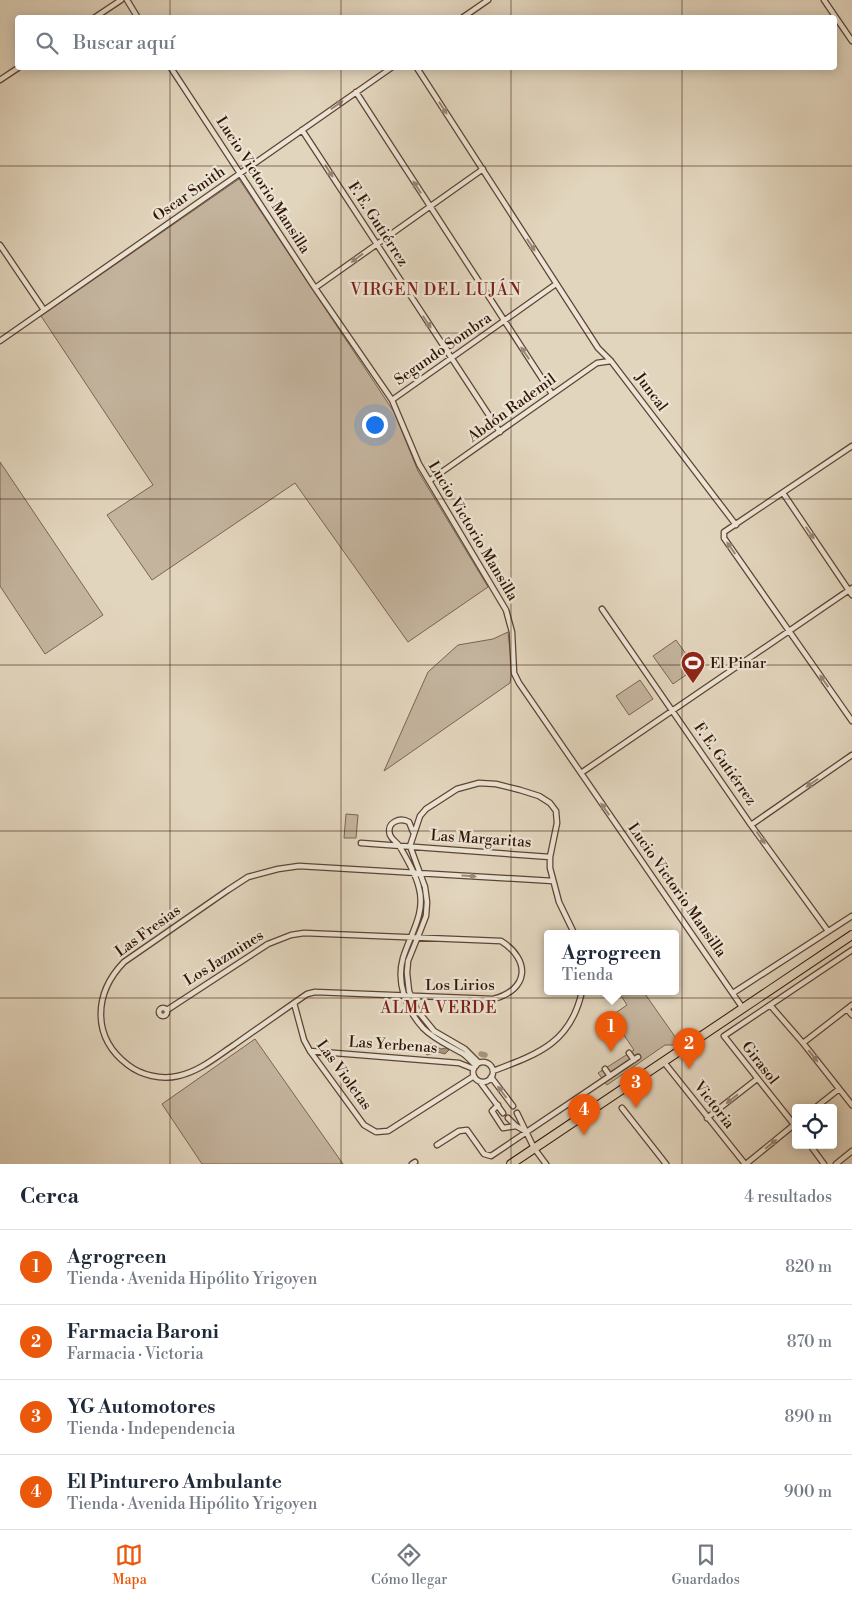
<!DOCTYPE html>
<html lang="es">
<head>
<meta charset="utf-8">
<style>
  :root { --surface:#fff; --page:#f2f2f3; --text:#1f2937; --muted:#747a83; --line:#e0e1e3; --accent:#ea580c }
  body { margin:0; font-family:"Libre Bodoni",serif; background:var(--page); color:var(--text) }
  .controls { position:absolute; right:15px; bottom:15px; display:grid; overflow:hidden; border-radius:5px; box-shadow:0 2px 12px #0003 }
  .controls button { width:45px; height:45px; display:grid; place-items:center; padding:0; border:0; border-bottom:1px solid var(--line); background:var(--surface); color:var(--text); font:25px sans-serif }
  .you { position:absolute; left:374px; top:424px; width:18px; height:18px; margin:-12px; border:4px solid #fff; border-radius:50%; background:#1a73e8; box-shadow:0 0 0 8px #1a73e833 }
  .badge { display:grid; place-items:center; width:32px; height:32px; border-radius:50%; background:var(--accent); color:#fff; font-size:16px; font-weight:700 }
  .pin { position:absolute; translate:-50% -41px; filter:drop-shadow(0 1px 2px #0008) }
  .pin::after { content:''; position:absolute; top:26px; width:18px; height:15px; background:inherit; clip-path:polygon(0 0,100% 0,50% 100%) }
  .popup { position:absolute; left:544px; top:930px; width:135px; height:65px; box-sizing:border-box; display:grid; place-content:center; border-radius:5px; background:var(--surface); filter:drop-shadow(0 1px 4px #0005); font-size:16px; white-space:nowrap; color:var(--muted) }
  .popup b { font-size:19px; color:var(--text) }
  .popup::after { content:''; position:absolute; left:50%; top:100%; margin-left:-10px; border:10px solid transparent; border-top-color:var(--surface) }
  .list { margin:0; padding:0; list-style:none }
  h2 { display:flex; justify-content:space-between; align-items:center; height:65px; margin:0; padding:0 20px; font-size:21px }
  h2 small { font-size:16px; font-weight:400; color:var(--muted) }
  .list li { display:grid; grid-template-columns:32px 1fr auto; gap:15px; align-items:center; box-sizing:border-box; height:75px; padding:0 20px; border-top:1px solid var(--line) }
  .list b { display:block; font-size:19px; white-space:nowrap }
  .list p { margin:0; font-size:16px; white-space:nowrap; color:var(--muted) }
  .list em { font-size:16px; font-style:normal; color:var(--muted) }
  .icon { flex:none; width:28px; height:28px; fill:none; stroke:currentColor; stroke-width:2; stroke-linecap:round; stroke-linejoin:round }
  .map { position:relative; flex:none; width:852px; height:1164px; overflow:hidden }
  .search { position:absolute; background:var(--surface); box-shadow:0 2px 12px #0003; left:15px; right:15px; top:15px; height:55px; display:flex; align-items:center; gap:12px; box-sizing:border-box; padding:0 18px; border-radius:5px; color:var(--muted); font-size:19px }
  .sheet { height:365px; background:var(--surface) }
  nav { display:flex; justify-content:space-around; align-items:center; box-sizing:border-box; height:70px; border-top:1px solid var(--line); background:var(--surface); font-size:14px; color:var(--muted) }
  nav a { display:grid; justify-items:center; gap:2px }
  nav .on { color:var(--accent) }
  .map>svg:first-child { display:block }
  .green { fill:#c4b49e; stroke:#7b6452 }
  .water { fill:#a6937e; stroke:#78604e }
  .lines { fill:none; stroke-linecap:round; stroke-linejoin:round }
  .canal { stroke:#a6937e; stroke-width:5.5 }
  .street-casing { stroke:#5e4433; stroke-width:7 }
  .primary-casing { stroke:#321405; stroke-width:10 }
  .street { stroke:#ece4d4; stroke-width:4.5 }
  .primary { stroke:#e2d5bd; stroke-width:8 }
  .oneway { fill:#988677 }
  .grid { fill:none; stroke:#321405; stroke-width:1; stroke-opacity:0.55 }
  .labels { text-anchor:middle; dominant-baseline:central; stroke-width:4.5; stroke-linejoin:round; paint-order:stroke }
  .street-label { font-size:15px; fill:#321405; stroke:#ece4d4 }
  .poi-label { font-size:15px; fill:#321405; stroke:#ece4d4; text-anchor:start }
  .neighbourhood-label { font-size:16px; letter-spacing:1px; fill:#7a1f14; stroke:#ece4d4 }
</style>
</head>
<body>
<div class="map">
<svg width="852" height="1164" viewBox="0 0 852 1164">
  <rect width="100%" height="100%" fill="#e2d5bd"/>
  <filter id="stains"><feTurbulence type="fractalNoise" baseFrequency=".004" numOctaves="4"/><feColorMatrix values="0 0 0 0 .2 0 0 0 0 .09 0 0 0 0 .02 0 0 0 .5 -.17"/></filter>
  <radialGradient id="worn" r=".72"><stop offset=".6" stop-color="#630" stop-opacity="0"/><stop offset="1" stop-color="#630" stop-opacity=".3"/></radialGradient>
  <path class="green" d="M239 179 394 412 418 471 488 587 408 642 295 483 152 580 107 515 153 485 41 316Z
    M0 462 103 615 45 654 0 586Z
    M508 632 512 670 510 683 384 771 428 672 458 645 493 639Z
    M676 640 696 668 673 684 653 656Z
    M640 680 653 699 629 715 616 696Z
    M346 814 358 815 356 838H344Z
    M618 991H643L678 1041 673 1045H665L607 1085 598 1073 634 1050 611 1016 627 1005Z
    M255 1039 343 1164H202L162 1104Z"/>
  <path class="water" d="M429 1043 441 1049 446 1048 449 1050 445 1054 438 1052 427 1055 424 1052 423 1049 426 1044Z"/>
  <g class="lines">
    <path class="canal" d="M481 1054 485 1055"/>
    <defs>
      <path id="street" d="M127 0 138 18
        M824 0 852 41
        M94 18 121 0
        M462 18 488 0
        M171 68 315 288 392 400 419 464 506 610 512 632 514 673 519 683 742 1007
        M417 68 598 348 611 361 736 525
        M0 80 18 68
        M356 92 552 394
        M302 130 500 432
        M0 245 44 310
        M315 288 483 169
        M0 341 391 68
        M392 400 556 284
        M852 446 724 532V538L852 721
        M429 481 597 363 611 361
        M783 493 852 595
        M602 609 751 825 828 931
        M581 773 852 588
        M751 825 852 755
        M413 832 409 822C400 817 386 822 390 835 392 840 397 842 400 847 407 859 416 874 419 888 426 913 410 935 403 958 396 983 406 1009 423 1028 435 1040 448 1045 462 1053 467 1056 471 1061 476 1066
        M361 843 550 857
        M733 993 852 916
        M294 1003 304 1040 310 1051 364 1125 376 1132 388 1131 474 1076
        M770 1005 803 1043 852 1105
        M159 1012a4 4 0 1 1 8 0a4 4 0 1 1-8 0Z
        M847 1009 852 1015
        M167 1010 268 944 291 935 304 933 501 941C531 960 529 990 493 999L315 992 307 994 294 1003C274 1017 254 1031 234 1045 216 1057 200 1071 178 1076 161 1080 141 1075 128 1065 91 1037 94 993 124 962L228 890 248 877 278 869 299 866 553 881
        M803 1043 852 1005
        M310 1051 459 1063 474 1069
        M629 1053 634 1060
        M663 1061 745 1164
        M473 1072a10 10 0 1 1 20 0a10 10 0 1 1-20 0Z
        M479 1063 465 1049 434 1031 417 1010 409 991 407 973 408 961 421 929 426 916 427 902 425 887 410 846 420 816 426 809 457 789 479 783 496 784 520 790 539 796 550 803 556 811 557 823 550 857V868L559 902 574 933
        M605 1069 610 1076
        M493 1071C538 1054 571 1043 582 991
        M491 1077 513 1106
        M480 1082 503 1113
        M498 1105 492 1111 503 1128 516 1126
        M622 1108 666 1164
        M815 1108 839 1089
        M517 1113 534 1148 546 1164
        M508 1118 516 1126 525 1131
        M707 1118 757 1079
        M796 1127 724 1036 852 950
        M437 1145 459 1131 467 1130 484 1154 491 1156 638 1057
        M810 1145 824 1164
        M412 1164 415 1162
        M746 1164 795 1124
        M836 1164 852 1151"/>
      <path id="primary" d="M511 1164 852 935"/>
    </defs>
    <use href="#street" class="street-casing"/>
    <use href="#primary" class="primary-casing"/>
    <use href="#street" class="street"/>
    <use href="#primary" class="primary"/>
  </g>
  <defs><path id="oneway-solid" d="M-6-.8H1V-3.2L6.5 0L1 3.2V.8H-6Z" transform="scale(1.25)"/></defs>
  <g class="oneway">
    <use href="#oneway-solid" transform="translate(337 105) rotate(-35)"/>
    <use href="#oneway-solid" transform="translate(443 108) rotate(57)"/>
    <use href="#oneway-solid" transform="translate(329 171) rotate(57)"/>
    <use href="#oneway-solid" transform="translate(417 187) rotate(-123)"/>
    <use href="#oneway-solid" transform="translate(531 245) rotate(57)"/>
    <use href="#oneway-solid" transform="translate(357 258) rotate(144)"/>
    <use href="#oneway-solid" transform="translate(427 322) rotate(56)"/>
    <use href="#oneway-solid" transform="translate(525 353) rotate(-124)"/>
    <use href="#oneway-solid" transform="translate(810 533) rotate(56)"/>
    <use href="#oneway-solid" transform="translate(731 548) rotate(-125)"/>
    <use href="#oneway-solid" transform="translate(824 681) rotate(-125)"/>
    <use href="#oneway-solid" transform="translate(812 783) rotate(145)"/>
    <use href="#oneway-solid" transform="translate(605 809) rotate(-125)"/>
    <use href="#oneway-solid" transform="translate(761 838) rotate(54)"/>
    <use href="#oneway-solid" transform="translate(469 876) rotate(4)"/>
    <use href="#oneway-solid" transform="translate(813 1056) rotate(52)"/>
    <use href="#oneway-solid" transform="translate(502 1092) rotate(-127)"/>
    <use href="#oneway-solid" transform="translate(732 1099) rotate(142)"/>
    <use href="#oneway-solid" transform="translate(771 1144) rotate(-39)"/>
  </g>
  <path class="grid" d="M170 0V18M341 0V18M511 0V18M682 0V18M170 68V1164M341 68V1164M511 68V1164M682 68V1164M0 166H852M0 333H852M0 499H852M0 665H852M0 831H852M0 998H852"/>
  <defs>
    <symbol id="stadium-pin" viewBox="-11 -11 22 30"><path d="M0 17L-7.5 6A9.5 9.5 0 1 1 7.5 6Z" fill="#8f2418" stroke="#ece4d4"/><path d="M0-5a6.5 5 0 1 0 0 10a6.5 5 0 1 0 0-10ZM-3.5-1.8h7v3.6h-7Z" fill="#fff"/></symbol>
  </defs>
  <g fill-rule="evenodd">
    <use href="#stadium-pin" x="679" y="649" width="28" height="38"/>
  </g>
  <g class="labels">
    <g class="street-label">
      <text transform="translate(263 185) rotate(57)">Lucio Victorio Mansilla</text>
      <text transform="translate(189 194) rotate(-35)">Oscar Smith</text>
      <text transform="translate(378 224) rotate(57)">F. E. Gutiérrez</text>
      <text transform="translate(443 349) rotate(-35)">Segundo Sombra</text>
      <text transform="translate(651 392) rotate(53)">Juncal</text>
      <text transform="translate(512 408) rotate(-36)">Abdón Rademil</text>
      <text transform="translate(473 531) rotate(59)">Lucio Victorio Mansilla</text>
      <text transform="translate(725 764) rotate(55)">F. E. Gutiérrez</text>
      <text transform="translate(481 839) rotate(4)">Las Margaritas</text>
      <text transform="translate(677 890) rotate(55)">Lucio Victorio Mansilla</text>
      <text transform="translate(148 931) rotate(-36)">Las Fresias</text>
      <text transform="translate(224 958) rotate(-32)">Los Jazmines</text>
      <text x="460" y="985">Los Lirios</text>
      <text transform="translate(393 1045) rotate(4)">Las Yerbenas</text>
      <text transform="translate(760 1063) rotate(52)">Girasol</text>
      <text transform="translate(344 1075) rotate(54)">Las Violetas</text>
      <text transform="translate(714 1105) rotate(52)">Victoria</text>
    </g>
    <g class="poi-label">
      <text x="710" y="663">El Pinar</text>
    </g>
    <g class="neighbourhood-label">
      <text x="436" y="290">VIRGEN DEL LUJÁN</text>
      <text x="439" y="1008">ALMA VERDE</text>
    </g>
  </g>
  <rect width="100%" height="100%" filter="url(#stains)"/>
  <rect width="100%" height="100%" fill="url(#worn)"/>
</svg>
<div class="controls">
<button><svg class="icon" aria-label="locate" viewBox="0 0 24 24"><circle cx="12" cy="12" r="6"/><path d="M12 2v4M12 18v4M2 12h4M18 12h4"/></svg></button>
</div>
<div class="you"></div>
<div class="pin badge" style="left:611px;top:1052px">1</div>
<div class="popup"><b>Agrogreen</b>Tienda</div>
<div class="pin badge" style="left:689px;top:1069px">2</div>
<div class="pin badge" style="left:636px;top:1108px">3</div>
<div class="pin badge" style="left:584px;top:1135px">4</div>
<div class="search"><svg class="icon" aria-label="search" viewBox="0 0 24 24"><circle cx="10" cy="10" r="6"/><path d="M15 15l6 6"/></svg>Buscar aquí</div>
</div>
<section class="sheet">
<h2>Cerca<small>4 resultados</small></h2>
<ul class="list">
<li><span class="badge">1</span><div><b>Agrogreen</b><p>Tienda · Avenida Hipólito Yrigoyen</p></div><em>820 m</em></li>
<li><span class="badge">2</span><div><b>Farmacia Baroni</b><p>Farmacia · Victoria</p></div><em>870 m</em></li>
<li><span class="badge">3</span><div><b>YG Automotores</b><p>Tienda · Independencia</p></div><em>890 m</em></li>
<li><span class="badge">4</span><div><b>El Pinturero Ambulante</b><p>Tienda · Avenida Hipólito Yrigoyen</p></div><em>900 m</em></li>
</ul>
</section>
<nav>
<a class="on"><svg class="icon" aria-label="map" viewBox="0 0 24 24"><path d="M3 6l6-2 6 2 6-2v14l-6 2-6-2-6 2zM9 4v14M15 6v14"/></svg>Mapa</a>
<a><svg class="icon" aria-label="directions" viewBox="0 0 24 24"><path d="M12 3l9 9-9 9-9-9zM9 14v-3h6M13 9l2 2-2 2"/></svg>Cómo llegar</a>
<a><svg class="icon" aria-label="saved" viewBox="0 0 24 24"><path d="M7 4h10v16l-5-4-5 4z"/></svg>Guardados</a>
</nav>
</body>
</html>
